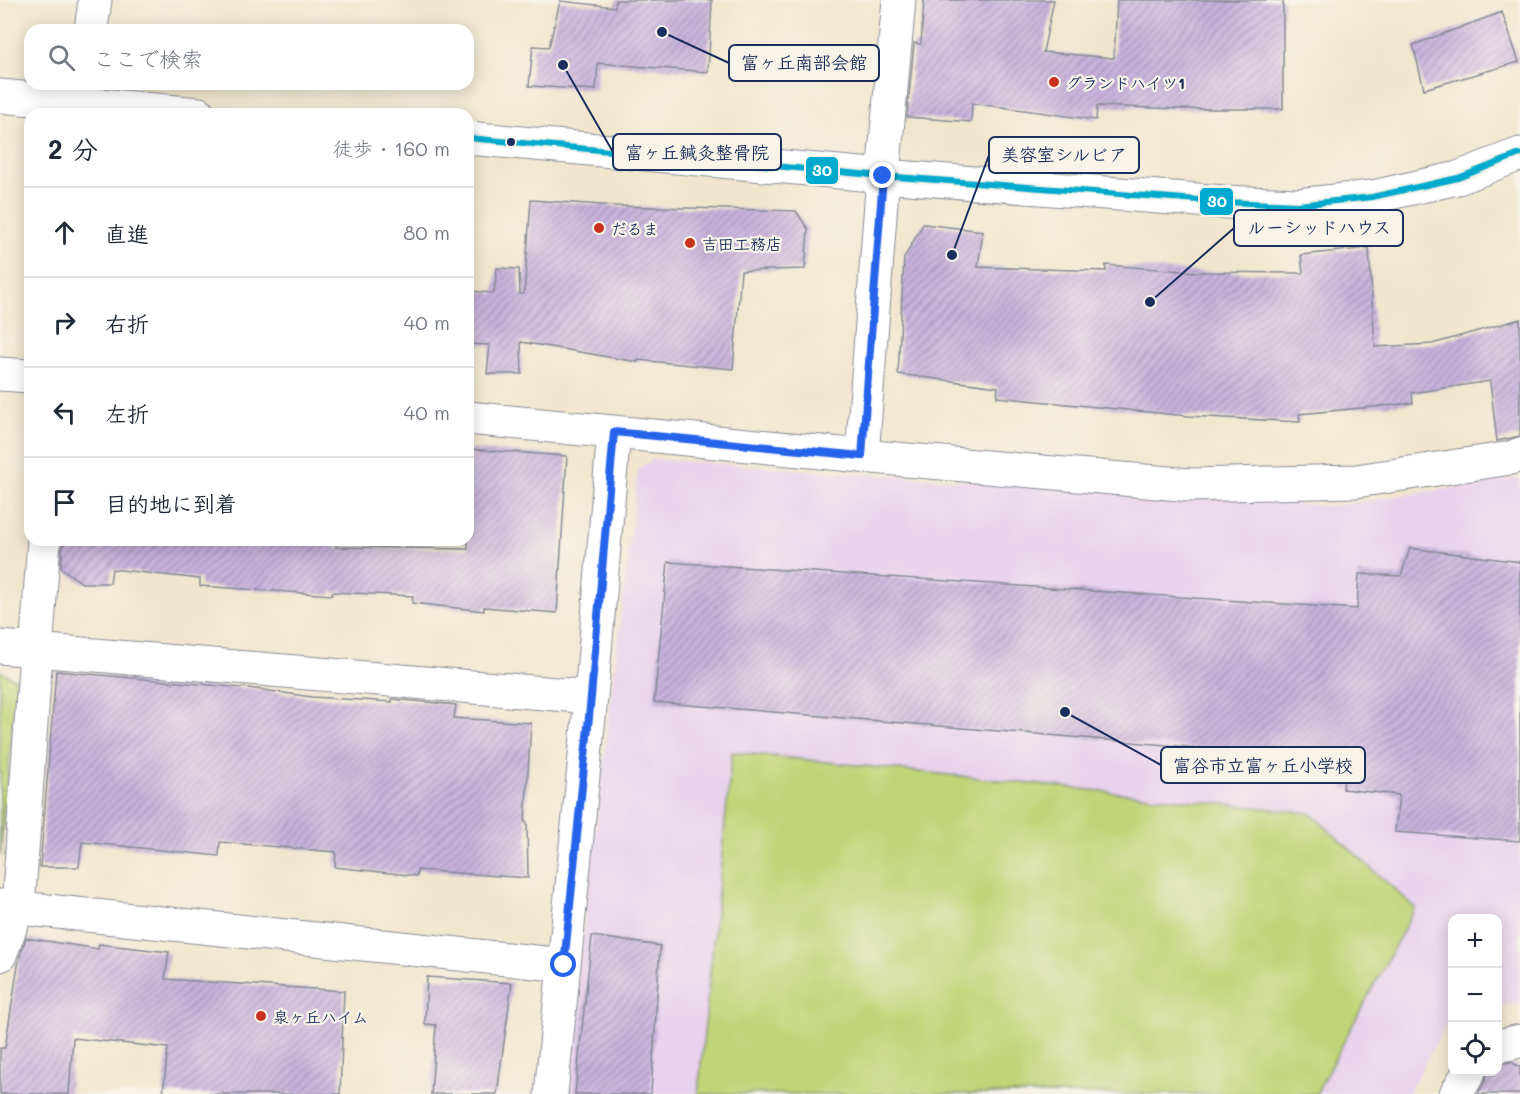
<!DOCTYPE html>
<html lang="ja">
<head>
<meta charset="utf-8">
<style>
  :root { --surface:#fff; --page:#f2f2f3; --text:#1f2937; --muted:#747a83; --line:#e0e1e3 }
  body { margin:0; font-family:Mali,"Klee One",sans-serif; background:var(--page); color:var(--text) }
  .controls { position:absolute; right:18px; bottom:18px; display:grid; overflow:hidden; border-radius:12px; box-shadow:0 3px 15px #0003 }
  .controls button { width:54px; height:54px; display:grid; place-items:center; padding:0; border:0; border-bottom:2px solid var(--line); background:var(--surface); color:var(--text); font:30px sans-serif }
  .stop { position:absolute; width:18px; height:18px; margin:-14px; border:4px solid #2563eb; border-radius:50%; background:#fff }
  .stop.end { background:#2563eb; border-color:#fff; box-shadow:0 2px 6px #0008 }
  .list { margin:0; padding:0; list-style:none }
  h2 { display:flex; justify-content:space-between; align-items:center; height:78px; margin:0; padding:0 24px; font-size:26px }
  h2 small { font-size:20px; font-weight:400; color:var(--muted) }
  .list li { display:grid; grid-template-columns:39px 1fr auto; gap:18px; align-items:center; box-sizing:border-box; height:90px; padding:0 24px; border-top:2px solid var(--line) }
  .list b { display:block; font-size:22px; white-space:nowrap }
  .list em { font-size:20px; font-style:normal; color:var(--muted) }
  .icon { flex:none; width:33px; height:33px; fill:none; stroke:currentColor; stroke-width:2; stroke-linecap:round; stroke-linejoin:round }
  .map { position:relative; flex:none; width:1520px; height:1094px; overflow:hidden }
  .search { position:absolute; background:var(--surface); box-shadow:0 3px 15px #0003; left:24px; top:24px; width:450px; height:66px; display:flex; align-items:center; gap:15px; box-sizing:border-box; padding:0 21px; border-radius:18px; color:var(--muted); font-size:22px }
  .panel { position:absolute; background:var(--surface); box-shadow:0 3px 15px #0003; left:24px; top:108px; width:450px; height:438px; border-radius:18px }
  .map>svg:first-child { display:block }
  .built { fill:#e9d2ed }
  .green { fill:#c1d477; stroke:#6e826a; stroke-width:1.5 }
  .building { fill:url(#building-hatch) }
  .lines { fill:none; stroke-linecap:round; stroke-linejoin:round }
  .minor-casing { stroke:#868a96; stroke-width:35 }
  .tertiary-casing { stroke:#868a96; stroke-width:35 }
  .minor { stroke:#fff; stroke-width:33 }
  .tertiary { stroke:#fff; stroke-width:33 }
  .bus-1-casing { stroke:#f7f3e8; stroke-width:10 }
  .bus-1 { stroke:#00a9ce; stroke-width:6 }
  .route { stroke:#2563eb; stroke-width:8 }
  .poi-dot { fill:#c8321e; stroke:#f7f3e8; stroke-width:2 }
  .bus-dot { fill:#1b2f5e; stroke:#f7f3e8; stroke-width:2 }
  .labels { text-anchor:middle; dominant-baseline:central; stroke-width:4.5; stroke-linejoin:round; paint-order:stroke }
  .poi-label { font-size:16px; font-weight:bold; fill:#1b2f5e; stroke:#f7f3e8; text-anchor:start }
  .leader { fill:none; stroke:#1b2f5e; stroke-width:2 }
  .callout-dot { fill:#1b2f5e; stroke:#f7f3e8; stroke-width:2 }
  .callout { fill:#f7f3e8; stroke:#1b2f5e; stroke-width:2 }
  .callout-label { font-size:18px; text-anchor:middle; font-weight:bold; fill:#1b2f5e }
  .line-badge { stroke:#f7f3e8; stroke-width:2 }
  .badge-label { font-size:16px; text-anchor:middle; font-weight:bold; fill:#fff }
</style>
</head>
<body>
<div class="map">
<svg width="1520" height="1094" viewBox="0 0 1520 1094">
  <defs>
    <pattern id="building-hatch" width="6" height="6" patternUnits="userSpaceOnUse" patternTransform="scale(1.5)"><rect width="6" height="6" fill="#c9b2dd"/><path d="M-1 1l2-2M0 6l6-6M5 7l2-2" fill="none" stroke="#a291b6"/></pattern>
  </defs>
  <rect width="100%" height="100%" fill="#f7f3e8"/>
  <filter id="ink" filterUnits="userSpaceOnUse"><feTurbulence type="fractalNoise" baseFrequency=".0167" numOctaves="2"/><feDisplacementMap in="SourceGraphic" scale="12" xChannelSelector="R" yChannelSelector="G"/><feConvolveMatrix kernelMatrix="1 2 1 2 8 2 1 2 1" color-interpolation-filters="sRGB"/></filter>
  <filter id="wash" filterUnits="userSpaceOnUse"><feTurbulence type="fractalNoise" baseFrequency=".008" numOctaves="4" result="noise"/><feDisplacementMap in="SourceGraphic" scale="24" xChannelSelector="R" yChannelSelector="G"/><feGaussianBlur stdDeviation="1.35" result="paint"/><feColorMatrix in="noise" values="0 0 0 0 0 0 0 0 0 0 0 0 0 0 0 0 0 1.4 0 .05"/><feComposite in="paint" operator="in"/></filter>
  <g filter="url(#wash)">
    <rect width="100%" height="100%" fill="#f1e6cd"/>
    <path class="built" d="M653 459 1331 506 1520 478V1003L1498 1006V918H1452V1013L1408 1094H564L638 470Z"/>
    <path class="green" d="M0 671 17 680 0 856Z
      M732 752 1310 813 1415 908 1316 1094H698Z"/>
    <g id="blocks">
      <path class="building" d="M616 0H712L708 72 598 63 596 90 529 86 533 46 549 47 560 1 615 7Z
        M924 0H1054L1043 52 1114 58 1117 0H1283V109H1181L1097 106 1096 120 972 103 971 122 907 117 914 43 921 44Z
        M1502 12 1519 62 1424 89 1413 45Z
        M531 200 616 206 796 211 808 229 805 269 741 271 733 369 638 360V362L521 342 522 374H487L490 345 468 344V291L494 293 497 268 519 269 520 294H524Z
        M923 224 983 231 978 267 1106 271V265L1196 272 1303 273 1301 255 1369 248 1375 347 1432 344 1520 319V436L1497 441 1490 381 1412 393 1413 403 1299 414 1300 422 1188 416 997 397 998 387 898 374 904 258Z
        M468 449 567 456 557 613 484 607V611L412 603 413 596 332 592V595L200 586V579L112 569 110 583H82L61 568 63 540H300L336 543V547L468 549Z
        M1410 548 1520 562V841L1395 832 1399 795 1343 789 1345 760 654 702 668 562 1357 609 1359 574 1401 576Z
        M56 671 242 688V687L312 697 392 702V699L426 702 456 705 454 718 531 723 525 822 527 823 528 878 417 870V876L335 867 336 852 220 842 219 856 82 842 79 867H40Z
        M592 936 660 946 651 1094H575Z
        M26 938 98 949 99 944 169 952 165 979 344 991 340 1094H163L168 1048 73 1038 69 1094H0V1048H5L19 959Z
        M427 977 512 983 497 1094H431L436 1025 425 1024Z
        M1511 1062 1520 1067V1094H1478L1485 1081 1488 1071H1497V1064Z"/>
    </g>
  </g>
  <g filter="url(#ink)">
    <use href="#blocks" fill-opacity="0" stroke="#868a96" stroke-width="1.5"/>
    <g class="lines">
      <defs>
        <path id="minor" d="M91 30 95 0
          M0 374 30 376
          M468 418 862 456 1191 485 1356 481 1511 458 1520 454
          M0 647 591 697
          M0 906 564 965
          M0 955 18 907 44 540
          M1498 1046 1520 1041
          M551 1094 591 697 614 432
          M1456 1094 1469 1072"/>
        <path id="tertiary" d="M0 96 199 114
          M468 138 883 176 1224 202 1298 205 1372 197 1458 178 1520 154
          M862 456 883 176 899 0"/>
      </defs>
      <use href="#minor" class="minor-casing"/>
      <use href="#tertiary" class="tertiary-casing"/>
      <use href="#minor" class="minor"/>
      <use href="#tertiary" class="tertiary"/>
      <defs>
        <path id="bus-1" d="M468 138 883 176 1224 202 1298 205 1372 197 1458 178 1520 154"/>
      </defs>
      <use href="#bus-1" class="bus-1-casing"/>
      <use href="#bus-1" class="bus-1"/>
    </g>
  </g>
  <g class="lines" filter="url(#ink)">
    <path class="route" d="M564 965 591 697 614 432 862 456 883 176"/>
  </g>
  <g class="poi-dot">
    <circle cx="1054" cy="82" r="6"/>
    <circle cx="599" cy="228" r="6"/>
    <circle cx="690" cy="243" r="6"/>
    <circle cx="261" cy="1016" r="6"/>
  </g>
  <circle class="bus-dot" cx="511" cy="142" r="5"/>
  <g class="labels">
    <g class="poi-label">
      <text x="1066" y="82">グランドハイツ1</text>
      <text x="611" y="228">だるま</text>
      <text x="702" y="243">吉田工務店</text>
      <text x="273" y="1016">泉ヶ丘ハイム</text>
    </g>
  </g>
  <path class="leader" d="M662 32L729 63M563 65L613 152M952 255L989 155M1150 302L1234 228M1065 712L1161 765"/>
  <g class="callout-dot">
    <circle cx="662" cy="32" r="6"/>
    <circle cx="563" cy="65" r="6"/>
    <circle cx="952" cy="255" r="6"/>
    <circle cx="1150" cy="302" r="6"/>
    <circle cx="1065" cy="712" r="6"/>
  </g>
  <g class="callout">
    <rect x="729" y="45" width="150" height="36" rx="6"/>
    <rect x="613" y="134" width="168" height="36" rx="6"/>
    <rect x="989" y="137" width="150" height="36" rx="6"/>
    <rect x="1234" y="210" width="169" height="36" rx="6"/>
    <rect x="1161" y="747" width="204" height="36" rx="6"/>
  </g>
  <g class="callout-label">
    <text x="804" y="69">富ヶ丘南部会館</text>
    <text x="697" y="159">富ヶ丘鍼灸整骨院</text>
    <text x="1064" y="161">美容室シルビア</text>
    <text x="1319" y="234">ルーシッドハウス</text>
    <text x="1263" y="772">富谷市立富ヶ丘小学校</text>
  </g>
  <g class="line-badge">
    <rect x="805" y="156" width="34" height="29" rx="6" fill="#00a9ce"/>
    <rect x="1199" y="187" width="35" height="29" rx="6" fill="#00a9ce"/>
  </g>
  <g class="badge-label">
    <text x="822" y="176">30</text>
    <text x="1217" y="207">30</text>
  </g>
</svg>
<div class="controls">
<button>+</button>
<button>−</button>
<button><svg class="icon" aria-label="locate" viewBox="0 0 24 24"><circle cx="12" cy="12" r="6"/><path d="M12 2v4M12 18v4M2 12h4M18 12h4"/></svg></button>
</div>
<div class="stop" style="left:564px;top:965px"></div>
<div class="stop end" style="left:883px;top:176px"></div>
<div class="search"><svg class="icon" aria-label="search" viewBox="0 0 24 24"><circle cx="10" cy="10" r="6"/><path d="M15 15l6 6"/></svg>ここで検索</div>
<section class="panel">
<h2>2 分<small>徒歩 · 160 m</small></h2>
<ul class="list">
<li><svg class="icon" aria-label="ahead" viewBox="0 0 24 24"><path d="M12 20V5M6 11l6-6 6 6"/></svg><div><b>直進</b></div><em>80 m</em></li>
<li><svg class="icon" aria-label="right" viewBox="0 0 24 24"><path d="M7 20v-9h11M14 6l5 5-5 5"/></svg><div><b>右折</b></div><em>40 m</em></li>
<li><svg class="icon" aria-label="left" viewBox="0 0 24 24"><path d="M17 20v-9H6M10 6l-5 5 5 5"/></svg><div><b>左折</b></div><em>40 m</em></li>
<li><svg class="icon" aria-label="arrive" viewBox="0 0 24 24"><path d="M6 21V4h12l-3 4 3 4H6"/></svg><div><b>目的地に到着</b></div></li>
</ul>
</section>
</div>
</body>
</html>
